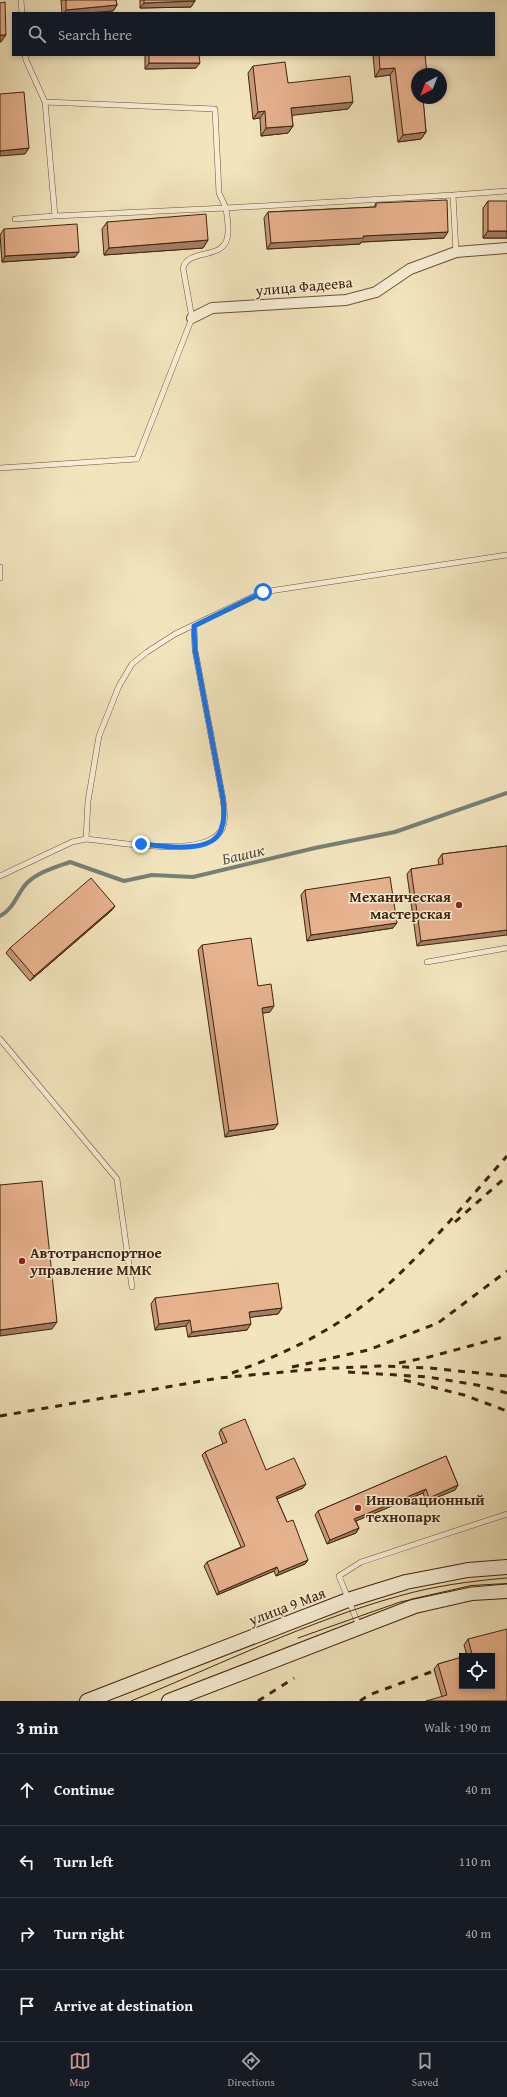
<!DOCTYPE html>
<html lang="en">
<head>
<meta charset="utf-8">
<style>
  :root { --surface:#171b24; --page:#20242c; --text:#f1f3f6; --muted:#9ea1a6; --line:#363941; --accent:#c59692 }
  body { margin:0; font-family:"Gentium Book Plus",serif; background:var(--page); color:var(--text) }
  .controls { position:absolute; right:12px; bottom:12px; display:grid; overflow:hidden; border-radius:0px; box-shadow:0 2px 6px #0003 }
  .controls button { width:36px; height:36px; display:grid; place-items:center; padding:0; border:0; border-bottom:1px solid var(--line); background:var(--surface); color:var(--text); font:20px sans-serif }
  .compass { position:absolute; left:411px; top:68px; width:36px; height:36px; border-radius:50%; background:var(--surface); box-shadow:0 2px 6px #0003; rotate:222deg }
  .stop { position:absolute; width:12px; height:12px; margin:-9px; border:3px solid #1a73e8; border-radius:50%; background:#fff }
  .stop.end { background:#1a73e8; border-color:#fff; box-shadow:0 1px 4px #0008 }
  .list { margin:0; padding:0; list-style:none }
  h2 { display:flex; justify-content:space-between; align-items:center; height:52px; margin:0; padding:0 16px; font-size:17px }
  h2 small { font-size:13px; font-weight:400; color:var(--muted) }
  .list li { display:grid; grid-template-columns:26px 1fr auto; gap:12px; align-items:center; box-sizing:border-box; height:72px; padding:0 16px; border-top:1px solid var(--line) }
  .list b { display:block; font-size:15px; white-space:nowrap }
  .list em { font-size:13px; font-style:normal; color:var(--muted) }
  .icon { flex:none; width:22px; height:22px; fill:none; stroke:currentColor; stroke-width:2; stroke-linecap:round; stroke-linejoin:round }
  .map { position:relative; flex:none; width:507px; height:1701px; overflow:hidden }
  .search { position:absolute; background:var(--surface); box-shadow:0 2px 6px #0003; left:12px; right:12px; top:12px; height:44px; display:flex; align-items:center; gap:10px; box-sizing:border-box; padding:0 14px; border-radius:0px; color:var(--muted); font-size:15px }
  .sheet { height:340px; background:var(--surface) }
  nav { display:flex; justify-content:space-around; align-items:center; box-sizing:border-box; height:56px; border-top:1px solid var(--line); background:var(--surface); font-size:11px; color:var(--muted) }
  nav a { display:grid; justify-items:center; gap:2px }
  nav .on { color:var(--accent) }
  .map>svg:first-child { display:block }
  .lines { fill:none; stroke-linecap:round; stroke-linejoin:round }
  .stream { stroke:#778074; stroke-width:4 }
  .lane-casing { stroke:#6c5439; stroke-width:6 }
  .street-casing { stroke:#6c5439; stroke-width:12 }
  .secondary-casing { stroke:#3f240d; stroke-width:16 }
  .lane { stroke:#f7eed5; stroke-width:5 }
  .street { stroke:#f7eed5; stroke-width:10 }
  .secondary { stroke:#f7eed5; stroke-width:14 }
  .tram { stroke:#3f240d; stroke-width:1 }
  .rail { stroke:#3f240d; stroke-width:3; stroke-dasharray:7 7; stroke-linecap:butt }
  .wall { fill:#c7997a; stroke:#3f240d }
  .shaded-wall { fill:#a27d63; stroke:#3f240d }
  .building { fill:#e7b28e; stroke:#3f240d }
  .route { stroke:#1a73e8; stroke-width:5 }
  .poi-dot { fill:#8f2418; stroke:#f7eed5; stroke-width:1.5 }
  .labels { text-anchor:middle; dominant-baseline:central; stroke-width:3; stroke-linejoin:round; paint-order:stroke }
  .street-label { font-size:15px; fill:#3f240d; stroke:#f7eed5 }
  .poi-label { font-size:15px; font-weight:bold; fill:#3f240d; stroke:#f7eed5; text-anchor:start }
  .water-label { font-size:16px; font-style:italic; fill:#5b5241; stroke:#f7eed5 }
</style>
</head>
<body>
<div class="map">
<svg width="507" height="1701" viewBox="0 0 507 1701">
  <rect width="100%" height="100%" fill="#f2e5be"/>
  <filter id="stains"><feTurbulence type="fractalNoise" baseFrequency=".005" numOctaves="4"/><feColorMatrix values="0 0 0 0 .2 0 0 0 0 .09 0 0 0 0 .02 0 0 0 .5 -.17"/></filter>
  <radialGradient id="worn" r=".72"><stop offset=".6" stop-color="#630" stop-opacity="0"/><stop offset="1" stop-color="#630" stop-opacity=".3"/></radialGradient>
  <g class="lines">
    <path class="stream" d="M0 916C14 909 17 893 27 883 38 872 56 867 70 862L124 881 152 875 193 877 315 848 395 832 507 793"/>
    <defs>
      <path id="lane" d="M21 0 22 13
        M25 55 26 60 45 102 215 109 219 193 226 208 55 216
        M453 195 507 191
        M15 219 55 216 45 102
        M0 468 137 459 192 318 183 268C189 248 221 260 227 239 230 230 227 218 226 208L453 195 456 252
        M0 567V578
        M86 839 88 801 99 736 119 686 132 664 147 652 175 634 263 592 507 555
        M0 876 72 842 86 839C116 842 201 858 220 832 227 824 224 809 223 799L195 650 194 626
        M427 962 507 948
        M0 1039 117 1179 132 1287
        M359 1626 339 1576 361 1562 507 1514"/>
      <path id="street" d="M192 318 212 308 346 300 376 292 410 269 456 252 507 248"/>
      <path id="secondary" d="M87 1701 348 1600 406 1582 468 1570 507 1567
        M169 1701 415 1606 472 1593 507 1591"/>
    </defs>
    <use href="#lane" class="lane-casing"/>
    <use href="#street" class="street-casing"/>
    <use href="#secondary" class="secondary-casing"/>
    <use href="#lane" class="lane"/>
    <use href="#street" class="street"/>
    <use href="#secondary" class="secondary"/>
    <path class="tram" d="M298 1638 400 1602 471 1587 507 1584
      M131 1701C219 1665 308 1621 399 1596 434 1586 471 1581 507 1578"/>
    <path class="rail" d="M455 1222 507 1176
      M399 1363 429 1357 507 1336
      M292 1367 368 1350 438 1323 507 1271
      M348 1372 428 1377 477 1385 507 1393
      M232 1373C285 1354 339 1328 382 1290 428 1249 467 1201 507 1156
      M404 1380 464 1395 507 1411
      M0 1416 219 1378 316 1369 381 1366 430 1368 507 1376
      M258 1701 294 1678
      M360 1701 369 1695 431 1672"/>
  </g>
  <path class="wall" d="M61 0H116L117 5 113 11 88 13H62Z
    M140 0H195L191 7 140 8Z
    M145 55H199L196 68 145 69Z
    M373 55H425L417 98H426L424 100H423L426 132 421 139 398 142 390 75 375 77Z
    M253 66 288 83 353 102 348 109 292 115 293 126 288 133 261 136 260 118 253 119 248 73Z
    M488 201 507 238H483V208Z
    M376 203 444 238 361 242 360 244 267 249 264 218 268 212 374 207Z
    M107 222 208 240 203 248 104 255 102 229Z
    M4 229 75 257 2 262 0 235Z
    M507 846 417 946 407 874 411 869 439 865 438 860 442 854Z
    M305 890 393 928 307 941 301 895Z
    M115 906 111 911 30 981 6 953 10 948Z
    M202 945 258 986 270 1012 262 1013 274 1129 225 1137 198 950Z
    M155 1298 282 1308 278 1314 250 1317 247 1330 188 1337 186 1326 155 1330 151 1304Z
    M221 1429 266 1470 303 1488 277 1499 287 1522 308 1560 305 1564 276 1576 274 1571 217 1595 204 1566 207 1562 241 1547 202 1455 205 1452 223 1444 219 1433Z
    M446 1456 458 1485 455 1490 426 1502 423 1493 356 1521 359 1528 356 1533 327 1544 315 1515 318 1511Z
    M468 1639 507 1701 442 1697 434 1669 438 1664 467 1656 464 1645Z"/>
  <path class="shaded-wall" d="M195 1 191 7 140 8 144 3Z
    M117 5 113 11 88 13H64L66 10Z
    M0 35H6L1 42H0Z
    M149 63H200L196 68 145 69Z
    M395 68 390 75 375 77 380 69Z
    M353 102 348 109 286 116 291 108Z
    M265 111 260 118 253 119 258 112Z
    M293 126 288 133 261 136 266 128Z
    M426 132 421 139 398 142 403 135Z
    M29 148 25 154 0 156V151Z
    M488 231H507V238H483Z
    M448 232 444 238 361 242 360 244 267 249 271 243 363 236Z
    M208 240 203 248 104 255 109 248Z
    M79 252 75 257 2 262 5 256Z
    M115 906 111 911 30 981 34 976Z
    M397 923 393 928 307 941 311 935Z
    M507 930V935L417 946 421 941Z
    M274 1006 270 1012 258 1014 262 1008Z
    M278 1124 274 1129 225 1137 229 1131Z
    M282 1308 278 1314 245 1318 249 1312Z
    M190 1320 186 1326 155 1330 159 1324Z
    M57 1322 52 1329 0 1336V1330Z
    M251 1324 247 1330 188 1337 192 1332Z
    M306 1484 303 1488 274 1500 276 1497Z
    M458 1485 455 1490 426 1502 429 1498Z
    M426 1489 423 1493 351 1523 354 1519Z
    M359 1528 356 1533 327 1544 330 1540Z
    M308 1560 305 1564 276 1576 279 1572Z
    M277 1567 274 1571 217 1595 219 1592Z"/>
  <path class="building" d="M66 0H116L117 5 66 10Z
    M144 0H195V1L144 3Z
    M5 2 6 35H0V3Z
    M149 55H199L200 63H149Z
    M379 55H425L427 74H417V98H423L426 132 403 135 395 68 380 69Z
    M285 62 288 83 350 76 353 102 291 108 293 126 266 128 265 111 258 112 253 66Z
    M24 92 29 148 0 151V94Z
    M447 200 448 232 363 236 364 238 271 243 268 212 376 207V203Z
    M488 201H507V231H488Z
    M206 214 208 240 109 248 107 222Z
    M77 224 79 252 5 256 4 229Z
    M507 846V930L421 941 411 869 443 864 442 854Z
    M390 877 397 923 311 935 305 890Z
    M91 878 115 906 34 976 10 948Z
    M251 938 258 986 271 984 274 1006 262 1008 278 1124 229 1131 202 945Z
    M42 1181 57 1322 0 1330V1185Z
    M278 1283 282 1308 249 1312 251 1324 192 1332 190 1320 159 1324 155 1298Z
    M245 1419 266 1470 294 1458 306 1484 276 1497 287 1522 293 1520 308 1560 279 1572 277 1567 219 1592 207 1562 245 1546 205 1452 227 1442 221 1429Z
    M446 1456 458 1485 429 1498 426 1489 354 1519 359 1528 330 1540 318 1511Z
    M507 1629V1701H426L447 1695 438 1664 462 1657V1686H492V1656H466L472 1654 468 1639Z"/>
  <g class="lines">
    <path class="route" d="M141 844C161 846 212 855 221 830 225 820 224 810 223 799L195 650 194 626 263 592"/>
  </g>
  <g class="poi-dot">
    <circle cx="459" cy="905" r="4"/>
    <circle cx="22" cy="1261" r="4"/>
    <circle cx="358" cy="1508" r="4"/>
  </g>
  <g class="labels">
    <g class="street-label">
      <text transform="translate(304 286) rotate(-5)">улица Фадеева</text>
      <text transform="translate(287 1606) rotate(-21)">улица 9 Мая</text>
    </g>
    <g class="poi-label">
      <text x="451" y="896" text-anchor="end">Механическая<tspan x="451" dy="17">мастерская</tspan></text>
      <text x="30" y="1252">Автотранспортное<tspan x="30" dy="17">управление ММК</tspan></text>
      <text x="366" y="1499">Инновационный<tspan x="366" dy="17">технопарк</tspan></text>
    </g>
    <g class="water-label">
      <text transform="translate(243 854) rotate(-13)">Башик</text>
    </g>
  </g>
  <rect width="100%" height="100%" filter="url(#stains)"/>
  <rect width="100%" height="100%" fill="url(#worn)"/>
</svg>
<div class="controls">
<button><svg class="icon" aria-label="locate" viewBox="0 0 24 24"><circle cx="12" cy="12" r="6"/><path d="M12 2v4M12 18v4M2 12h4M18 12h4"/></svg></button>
</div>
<svg class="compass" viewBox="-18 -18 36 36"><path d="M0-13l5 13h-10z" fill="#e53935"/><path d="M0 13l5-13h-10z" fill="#9ea1a6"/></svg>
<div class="stop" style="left:263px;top:592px"></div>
<div class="stop end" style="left:141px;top:844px"></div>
<div class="search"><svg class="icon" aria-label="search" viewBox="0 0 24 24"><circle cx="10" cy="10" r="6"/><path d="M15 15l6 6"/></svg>Search here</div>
</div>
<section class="sheet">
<h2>3 min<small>Walk · 190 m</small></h2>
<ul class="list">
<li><svg class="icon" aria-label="ahead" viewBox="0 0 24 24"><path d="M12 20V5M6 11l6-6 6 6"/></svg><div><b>Continue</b></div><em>40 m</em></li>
<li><svg class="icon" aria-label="left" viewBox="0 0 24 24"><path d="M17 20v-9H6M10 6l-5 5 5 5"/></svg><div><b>Turn left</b></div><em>110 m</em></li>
<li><svg class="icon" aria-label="right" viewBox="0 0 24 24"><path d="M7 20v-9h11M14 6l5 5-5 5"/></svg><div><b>Turn right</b></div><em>40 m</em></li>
<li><svg class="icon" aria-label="arrive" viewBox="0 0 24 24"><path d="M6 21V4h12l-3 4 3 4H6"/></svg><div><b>Arrive at destination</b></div></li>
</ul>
</section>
<nav>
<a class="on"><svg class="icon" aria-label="map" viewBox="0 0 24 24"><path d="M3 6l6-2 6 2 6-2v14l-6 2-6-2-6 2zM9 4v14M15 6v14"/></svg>Map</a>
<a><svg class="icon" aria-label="directions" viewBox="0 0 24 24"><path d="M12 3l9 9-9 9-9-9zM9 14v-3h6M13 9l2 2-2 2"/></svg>Directions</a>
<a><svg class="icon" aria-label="saved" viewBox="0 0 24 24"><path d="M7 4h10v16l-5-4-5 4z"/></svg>Saved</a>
</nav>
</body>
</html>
